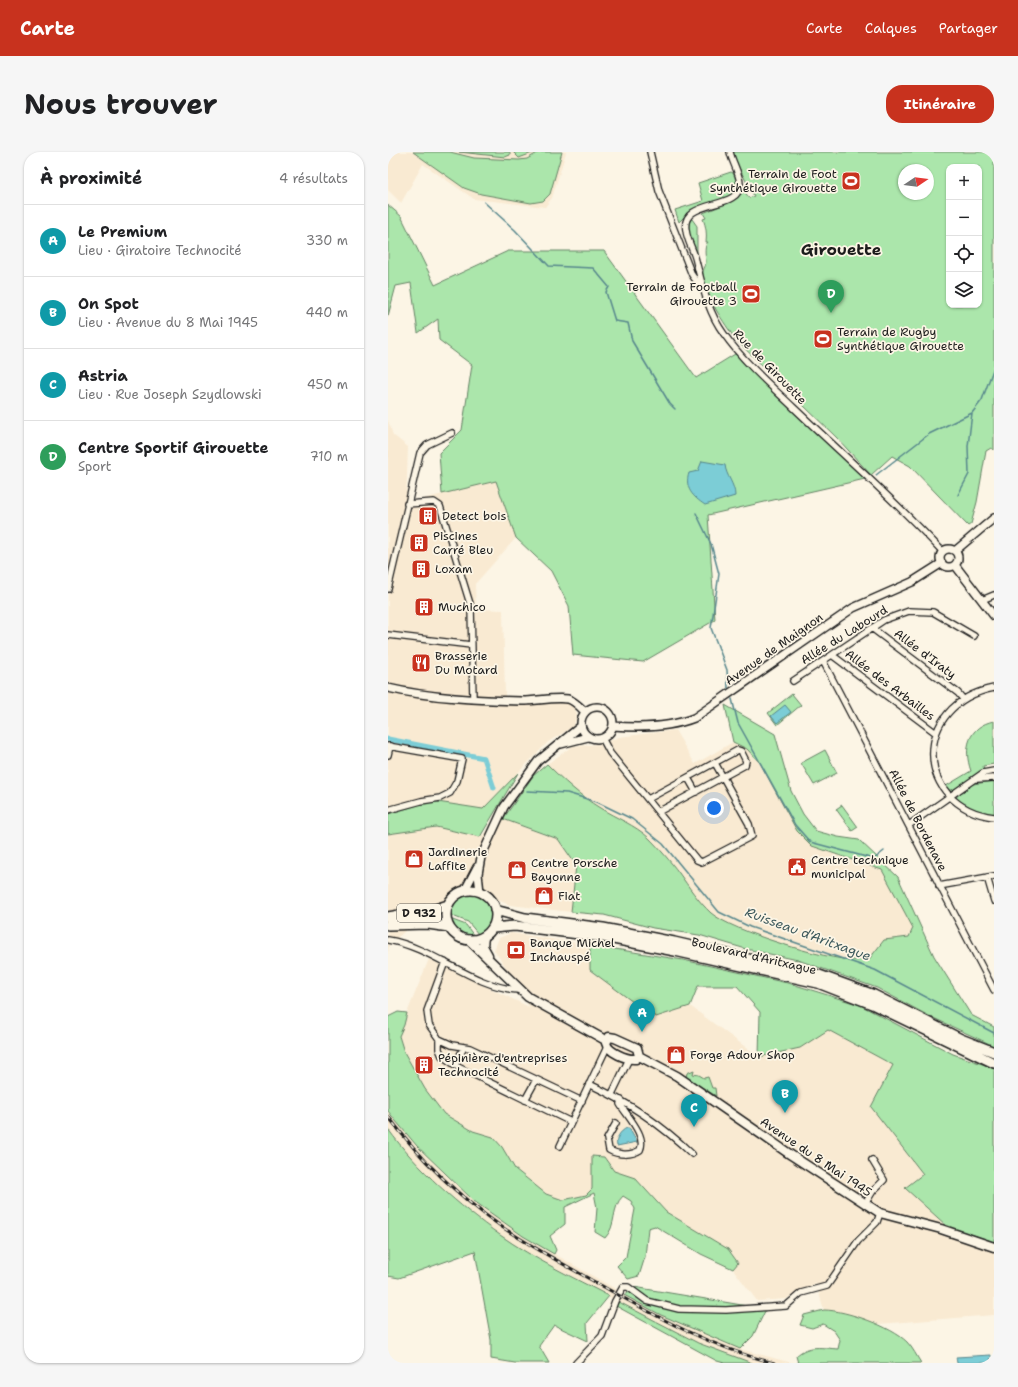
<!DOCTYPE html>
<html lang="fr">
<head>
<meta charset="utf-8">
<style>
  :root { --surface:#fff; --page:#f6f6f6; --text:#202124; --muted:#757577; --line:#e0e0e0; --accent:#c8321e }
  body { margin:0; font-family:"Shantell Sans",sans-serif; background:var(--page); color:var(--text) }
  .controls { position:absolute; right:12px; top:12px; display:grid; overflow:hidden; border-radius:8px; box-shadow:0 1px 3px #0004 }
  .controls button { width:36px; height:36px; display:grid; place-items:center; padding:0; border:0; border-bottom:1px solid var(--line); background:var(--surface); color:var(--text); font:20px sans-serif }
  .compass { position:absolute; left:510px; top:12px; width:36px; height:36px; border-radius:50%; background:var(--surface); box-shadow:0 1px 3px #0004; rotate:77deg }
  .you { position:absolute; left:326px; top:656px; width:14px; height:14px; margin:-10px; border:3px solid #fff; border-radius:50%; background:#1a73e8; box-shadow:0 0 0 6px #1a73e833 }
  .badge { display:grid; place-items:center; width:26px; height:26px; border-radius:50%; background:var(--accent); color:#fff; font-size:13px; font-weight:700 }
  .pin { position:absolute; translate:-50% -33px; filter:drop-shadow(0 1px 2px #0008) }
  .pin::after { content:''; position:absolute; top:21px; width:14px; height:12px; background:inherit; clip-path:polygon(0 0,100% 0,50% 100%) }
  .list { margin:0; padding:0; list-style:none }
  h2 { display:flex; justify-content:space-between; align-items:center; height:52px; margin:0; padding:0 16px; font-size:17px }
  h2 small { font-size:13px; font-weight:400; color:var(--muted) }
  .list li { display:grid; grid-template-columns:26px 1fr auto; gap:12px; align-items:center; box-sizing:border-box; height:72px; padding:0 16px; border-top:1px solid var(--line) }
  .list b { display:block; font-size:15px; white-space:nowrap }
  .list p { margin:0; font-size:13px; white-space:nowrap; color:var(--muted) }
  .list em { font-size:13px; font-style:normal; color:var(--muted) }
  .icon { flex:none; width:22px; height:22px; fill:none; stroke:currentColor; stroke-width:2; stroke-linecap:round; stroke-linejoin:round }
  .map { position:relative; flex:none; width:606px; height:1211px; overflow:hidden; border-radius:16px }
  header { display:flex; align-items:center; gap:24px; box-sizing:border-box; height:56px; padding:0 20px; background:var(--accent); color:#fff }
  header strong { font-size:19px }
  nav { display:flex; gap:22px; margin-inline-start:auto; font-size:14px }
  .intro { display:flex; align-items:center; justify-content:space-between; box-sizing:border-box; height:96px; padding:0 24px }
  h1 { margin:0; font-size:28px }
  .button { padding:10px 18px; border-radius:16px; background:var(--accent); color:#fff; font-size:14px; font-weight:700 }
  main { display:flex; gap:24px; padding:0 24px }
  aside { flex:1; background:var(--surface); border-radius:16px; box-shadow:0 1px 3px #0004 }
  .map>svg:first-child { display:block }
  .built { fill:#f9ead2 }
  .green { fill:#abe6ab; stroke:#648164; fill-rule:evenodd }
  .water { fill:#7ccdd6; stroke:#56868c }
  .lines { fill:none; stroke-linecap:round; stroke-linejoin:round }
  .stream { stroke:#56868c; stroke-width:1.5 }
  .canal { stroke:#7ccdd6; stroke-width:5 }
  .minor-casing { stroke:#1c1c1c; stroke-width:8 }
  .tertiary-casing { stroke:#1c1c1c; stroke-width:10 }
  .secondary-casing { stroke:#1c1c1c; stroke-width:11 }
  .primary-casing { stroke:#1c1c1c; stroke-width:12 }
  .minor { stroke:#fcf5e5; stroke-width:5.5 }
  .tertiary { stroke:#fcf5e5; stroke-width:7 }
  .secondary { stroke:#fcf5e5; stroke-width:8 }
  .primary { stroke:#fcf5e5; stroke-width:9 }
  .rail-casing { stroke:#1c1c1c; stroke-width:3 }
  .rail { stroke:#fcf5e5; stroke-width:1.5; stroke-dasharray:4.5; stroke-linecap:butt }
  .labels { text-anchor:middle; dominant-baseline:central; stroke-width:3.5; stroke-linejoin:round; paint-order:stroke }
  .shield { fill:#fcf5e5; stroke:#5f5d58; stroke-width:1 }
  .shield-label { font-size:11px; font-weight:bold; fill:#1c1c1c }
  .poi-label { font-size:12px; fill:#1c1c1c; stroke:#fcf5e5; text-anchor:start }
  .street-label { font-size:12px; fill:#1c1c1c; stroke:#fcf5e5 }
  .water-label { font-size:13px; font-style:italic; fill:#3e5a5d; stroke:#fcf5e5 }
  .district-label { font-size:16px; font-weight:bold; fill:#1c1c1c; stroke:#fcf5e5 }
</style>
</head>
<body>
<header>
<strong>Carte</strong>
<nav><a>Carte</a><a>Calques</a><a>Partager</a></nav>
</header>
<div class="intro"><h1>Nous trouver</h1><a class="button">Itinéraire</a></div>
<main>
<aside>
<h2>À proximité<small>4 résultats</small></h2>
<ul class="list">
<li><span class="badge" style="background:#0f9aa8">A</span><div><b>Le Premium</b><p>Lieu · Giratoire Technocité</p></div><em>330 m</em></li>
<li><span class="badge" style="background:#0f9aa8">B</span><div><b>On Spot</b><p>Lieu · Avenue du 8 Mai 1945</p></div><em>440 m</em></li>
<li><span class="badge" style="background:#0f9aa8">C</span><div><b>Astria</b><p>Lieu · Rue Joseph Szydlowski</p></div><em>450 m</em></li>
<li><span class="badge" style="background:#2e9e5b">D</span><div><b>Centre Sportif Girouette</b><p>Sport</p></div><em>710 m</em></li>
</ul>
</aside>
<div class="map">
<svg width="606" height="1211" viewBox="0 0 606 1211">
  <rect width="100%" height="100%" fill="#fcf5e5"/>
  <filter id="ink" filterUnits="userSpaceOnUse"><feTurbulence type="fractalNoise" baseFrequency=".025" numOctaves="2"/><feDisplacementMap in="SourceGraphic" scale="8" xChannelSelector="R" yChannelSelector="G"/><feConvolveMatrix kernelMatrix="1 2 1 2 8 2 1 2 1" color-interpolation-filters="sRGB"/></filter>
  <g filter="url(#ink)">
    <path class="built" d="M0 0H178L164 46 157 55 86 47 35 12 13 51 0 38Z
      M0 268 5 283 20 295 18 351 108 329 128 386 87 432 88 457 115 458 117 544 179 551 186 555 189 562 186 574 160 590 95 657 43 649 0 662Z
      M287 578 307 612 345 590 359 597 372 611 409 679 424 694 494 718 525 776 521 785 496 788 482 806 466 808 432 802 399 794 333 769 314 753 301 737 291 720 261 686 240 671 212 656 184 637 159 612 185 594 213 592 231 585Z
      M115 667 170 687 188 713 183 760 122 753 85 738 40 759 1 793 0 802V682L48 675 92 685Z
      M123 781 202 793V818L268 865 302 854 371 905 412 896 440 878 505 913 483 955 535 1022 517 1036 560 1075 606 1090V1163L490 1172 450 1160 436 1158 428 1131 398 1147 369 1149 345 1117 350 1110 340 1097 278 1060 247 1026 226 1019 216 1005 205 1004 204 1037 198 1043 175 1048 158 1042 127 1017 114 995 105 985 85 979 56 962 37 937 16 900 11 884 16 873 19 861 41 807 141 855 132 836 106 798 111 786Z
      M0 959 29 994 63 1028 86 1049 135 1084 273 1163 352 1197 404 1211H364L310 1191 281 1177 136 1099 112 1083 89 1066 52 1035 21 1005 0 977Z"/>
    <path class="green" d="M25 0H62L86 6 131 8 139 7 151 0H174L162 42 155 49 143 51 93 42 76 36Z
      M71 0H122V3L117 5Z
      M125 0H147L131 6Z
      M345 0H606V298L603 296 598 299 589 350 583 372 580 374 522 314 504 304 483 323 449 286 348 188C336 171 317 144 315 124 314 119 318 114 318 109 317 102 316 94 320 90H318C319 82 318 74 315 67L318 66 315 61 345 49 355 37 361 46 366 44 350 14ZM561 15H591V153H561ZM516 18H540V42H516Z
      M343 20 345 21C350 31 350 37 342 44L303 58 291 70 287 58 315 49 310 31Z
      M0 53 13 64 47 133 120 99H216L308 226 347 202 477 327 320 363 327 468 255 510 185 503 181 454 163 419 128 386 108 329 54 342 51 301 74 278 84 213 51 188 50 167 30 181 23 131 8 134 0 164Z
      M304 67 309 74V102L301 81V69Z
      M404 542 413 553 389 573 380 561Z
      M337 553 387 582 403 639 415 662 428 679 450 685 471 688 510 725 546 804 583 863 606 875V894L539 863 489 836 410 808 358 797 311 783 265 776 216 763 183 760 188 713 170 687 115 667 145 624 159 612C175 628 192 644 212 656 228 666 247 673 261 686 271 696 283 710 291 721 301 735 310 749 323 761 344 779 438 808 467 808 471 808 477 807 482 806L496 788 521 785 525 776 494 718 424 694 409 679 372 611 359 597 345 590Z
      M606 569V612L595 614 596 618 565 638H561L558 634 583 619C575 597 580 574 606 569Z
      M437 598 449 621 426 633 413 611Z
      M130 621 92 685 48 675 0 682V662L43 649 95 657Z
      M606 629V663L579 655 568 646 569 644 585 632Z
      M454 653 470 675 464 679 448 657Z
      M85 741 98 748 105 760 104 767 96 780 91 783 80 770 62 763C64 749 72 742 85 741Z
      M62 767 78 773 86 784C74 784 66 779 62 767Z
      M202 793 295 808 404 832 472 853 565 902 606 916V1090L560 1075 517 1036 535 1022 483 955 505 913 440 878 412 896 371 905 372 860 349 834H310L302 854 268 865 245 850 202 818Z
      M10 860 19 861 16 873 11 884 16 900 37 937 56 962 85 979 105 985 114 995 127 1017 158 1042 175 1048 198 1043 204 1037V1004L216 1005 226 1019 247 1026 278 1060 340 1097 350 1111 345 1117 313 1102 267 1074 260 1076 257 1105 251 1124 240 1127 229 1114 238 1105 247 1057 243 1049 235 1044C223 1055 229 1074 217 1086L207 1080 209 1056 206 1041 177 1055V1072L162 1084 168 1098 166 1102 135 1084 86 1049 29 994 7 968 0 959V865Z
      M306 918 305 922 311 923 316 926 320 925 324 936H327L328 944 298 925 299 921Z
      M0 977C29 1017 71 1054 112 1083 146 1107 184 1125 221 1144L199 1171 200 1189 166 1173 151 1194 161 1211H127L103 1207V1188L87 1099 11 1126 0 1124Z
      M246 1135 378 1157 365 1184 352 1197 273 1163 236 1143Z
      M231 1150 310 1191 364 1211H337L329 1209 228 1154Z
      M436 1158C458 1158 504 1175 519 1190 525 1196 529 1205 533 1211H410L408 1204C421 1192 434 1196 450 1197L452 1188 446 1179 435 1172 424 1176 412 1173 416 1163Z"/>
    <path class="water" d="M314 309 337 313C338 324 347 332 347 344L317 353C305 345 296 336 301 321L310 319Z
      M397 553 403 560 389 571 383 564Z
      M239 976H241L249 990 229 994C227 987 232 979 239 976Z
      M603 1203 602 1211H569L568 1205Z"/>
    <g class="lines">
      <path class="stream" d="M96 50 127 78 161 114 205 116 221 135 218 140 227 169 240 171 244 189 282 252 287 257
        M488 323 541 282 584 261
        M570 343 581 322 580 294 584 261 594 248 606 215
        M308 361 323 392 331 422 323 476 339 518 340 536
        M344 547 350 571 407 673 422 690 486 707 496 699
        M139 639 179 641 209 650 244 667 275 692 331 760 362 775 487 818 606 881"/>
      <path class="canal" d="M0 587 96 606 106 636"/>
      <defs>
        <path id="minor" d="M262 0 271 39 304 123 314 137
          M342 0C344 10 352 22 352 32 353 59 292 46 298 78 299 89 306 99 308 109 315 136 320 160 336 182 355 209 381 232 405 255 455 303 508 349 555 400
          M19 352 46 350 52 354 83 455 85 547
          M0 437 32 301 39 293 64 281
          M594 448 606 443
          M485 477 570 541 575 547
          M0 483 83 493
          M444 503 548 581
          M435 509 606 838
          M405 529 496 468 521 459 545 460 586 484
          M606 536C523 552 526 655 606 665
          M214 586 222 601 309 708 314 710 364 684 361 672 327 611
          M0 594 74 607 69 629 62 641 52 646 33 649 0 658
          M0 603 2 594
          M300 626 308 640
          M589 627 606 626
          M260 647 350 598 353 599 358 609 357 613 270 660
          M521 673 595 621 606 619
          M599 725 606 749
          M551 734 606 724
          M0 788C47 796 82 834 130 838
          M57 810 39 859 41 873 51 887V897L54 904 70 915 183 970
          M51 887 64 893 82 896 194 949
          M67 913 76 895
          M201 932C240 950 273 972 304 1002
          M224 942 241 907
          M137 948 148 928
          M228 971 219 987 221 998C230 1003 243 1004 252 998 259 984 239 964 232 952L233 948
          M172 994 219 895
          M477 1052 485 1039 496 1028 484 1008
          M188 1211 214 1184 227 1149 235 1135H240L259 1149 291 1157 338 1158 398 1154 413 1141 439 1134 470 1089 489 1070 492 1061"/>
        <path id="tertiary" d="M552 406a9 9 0 1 1 18 0a9 9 0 1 1-18 0Z
          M567 399 606 366
          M567 413 606 464
          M0 536C42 546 91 548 134 549 149 549 166 545 180 547 187 549 192 555 197 560
          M193 571a16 16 0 1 1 32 0a16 16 0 1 1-32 0Z
          M225 574C251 576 281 576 306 566L465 456 524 430 554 411
          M173 592 200 585
          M76 740 89 715
          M92 740 90 722 93 705 116 655 150 609 193 574"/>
        <path id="secondary" d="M96 785 95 794 100 803
          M81 788 140 845 219 889
          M221 885 227 886 249 896 251 904 248 907C239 908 220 900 218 891Z
          M251 904 289 924 403 1003 492 1061 553 1077 606 1095"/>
        <path id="primary" d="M58 763a25 25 0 1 1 50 0a25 25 0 1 1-50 0Z
          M107 758 137 766 215 776 286 790 431 823 486 843 573 887 606 900
          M0 765 48 757 60 753
          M0 773 40 772 61 775
          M105 776 127 774 215 785 287 799 430 831 484 852 606 911"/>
      </defs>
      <use href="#minor" class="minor-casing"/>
      <use href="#tertiary" class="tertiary-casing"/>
      <use href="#secondary" class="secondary-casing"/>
      <use href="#primary" class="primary-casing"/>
      <use href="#minor" class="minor"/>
      <use href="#tertiary" class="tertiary"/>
      <use href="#secondary" class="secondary"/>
      <use href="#primary" class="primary"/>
      <defs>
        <path id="rail" d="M0 964C32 1007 71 1045 114 1075 147 1097 182 1116 216 1135 271 1166 325 1196 386 1211"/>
      </defs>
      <use href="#rail" class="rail-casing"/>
      <use href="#rail" class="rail"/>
    </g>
  </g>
  <defs>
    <symbol id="stadium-square" viewBox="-11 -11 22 22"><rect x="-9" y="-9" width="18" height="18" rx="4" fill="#c8321e" stroke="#fcf5e5"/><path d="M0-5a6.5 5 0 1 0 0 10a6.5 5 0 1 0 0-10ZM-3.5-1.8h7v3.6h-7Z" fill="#fff"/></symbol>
    <symbol id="building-square" viewBox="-11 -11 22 22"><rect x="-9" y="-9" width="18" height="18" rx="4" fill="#c8321e" stroke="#fcf5e5"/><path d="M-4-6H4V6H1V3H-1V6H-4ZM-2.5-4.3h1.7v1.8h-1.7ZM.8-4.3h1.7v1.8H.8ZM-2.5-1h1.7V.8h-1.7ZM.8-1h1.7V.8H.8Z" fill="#fff"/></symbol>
    <symbol id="restaurant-square" viewBox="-11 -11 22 22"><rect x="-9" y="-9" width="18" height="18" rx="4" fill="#c8321e" stroke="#fcf5e5"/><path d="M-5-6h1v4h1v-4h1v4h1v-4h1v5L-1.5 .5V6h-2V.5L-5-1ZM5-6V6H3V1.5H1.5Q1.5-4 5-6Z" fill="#fff"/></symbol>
    <symbol id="shop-square" viewBox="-11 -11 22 22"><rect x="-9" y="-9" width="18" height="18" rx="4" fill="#c8321e" stroke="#fcf5e5"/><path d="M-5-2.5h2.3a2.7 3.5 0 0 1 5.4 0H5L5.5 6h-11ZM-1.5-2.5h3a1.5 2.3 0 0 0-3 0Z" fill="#fff"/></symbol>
    <symbol id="civic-square" viewBox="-11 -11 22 22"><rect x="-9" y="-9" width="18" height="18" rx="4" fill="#c8321e" stroke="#fcf5e5"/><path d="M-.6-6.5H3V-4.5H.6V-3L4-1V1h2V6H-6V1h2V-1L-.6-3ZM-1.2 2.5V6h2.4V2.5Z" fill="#fff"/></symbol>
    <symbol id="bank-square" viewBox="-11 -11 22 22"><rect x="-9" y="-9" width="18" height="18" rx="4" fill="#c8321e" stroke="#fcf5e5"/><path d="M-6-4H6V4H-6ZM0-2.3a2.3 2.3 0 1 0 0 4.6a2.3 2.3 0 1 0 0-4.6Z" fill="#fff"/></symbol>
  </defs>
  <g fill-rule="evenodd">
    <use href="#stadium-square" x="452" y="18" width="22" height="22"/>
    <use href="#stadium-square" x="352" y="131" width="22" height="22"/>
    <use href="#stadium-square" x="424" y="176" width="22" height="22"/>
    <use href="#building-square" x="29" y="353" width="22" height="22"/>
    <use href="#building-square" x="20" y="380" width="22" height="22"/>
    <use href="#building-square" x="22" y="406" width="22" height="22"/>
    <use href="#building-square" x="25" y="444" width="22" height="22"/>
    <use href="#restaurant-square" x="22" y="500" width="22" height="22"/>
    <use href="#shop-square" x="15" y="696" width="22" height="22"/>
    <use href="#civic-square" x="398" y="704" width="22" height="22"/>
    <use href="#shop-square" x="118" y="707" width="22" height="22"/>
    <use href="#shop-square" x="145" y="733" width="22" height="22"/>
    <use href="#bank-square" x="117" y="787" width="22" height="22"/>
    <use href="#shop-square" x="277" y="892" width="22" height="22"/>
    <use href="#building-square" x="25" y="902" width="22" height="22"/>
  </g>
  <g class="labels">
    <rect class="shield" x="9" y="752" width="44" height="18" rx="3"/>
    <g class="shield-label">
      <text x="31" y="761">D 932</text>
    </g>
    <g class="poi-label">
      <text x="449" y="22" text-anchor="end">Terrain de Foot<tspan x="449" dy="14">Synthétique Girouette</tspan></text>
      <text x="349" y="135" text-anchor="end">Terrain de Football<tspan x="349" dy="14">Girouette 3</tspan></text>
      <text x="449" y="180">Terrain de Rugby<tspan x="449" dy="14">Synthétique Girouette</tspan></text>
      <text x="54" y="364">Detect bois</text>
      <text x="45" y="384">Piscines<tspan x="45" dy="14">Carré Bleu</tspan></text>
      <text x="47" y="417">Loxam</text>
      <text x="50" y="455">Muchico</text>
      <text x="47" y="504">Brasserie<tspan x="47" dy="14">Du Motard</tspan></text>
      <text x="40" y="700">Jardinerie<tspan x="40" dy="14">Laffite</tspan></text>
      <text x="423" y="708">Centre technique<tspan x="423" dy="14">municipal</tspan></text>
      <text x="143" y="711">Centre Porsche<tspan x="143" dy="14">Bayonne</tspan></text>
      <text x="170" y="744">Fiat</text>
      <text x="142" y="791">Banque Michel<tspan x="142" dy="14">Inchauspé</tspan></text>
      <text x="302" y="903">Forge Adour Shop</text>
      <text x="50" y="906">Pépinière d'entreprises<tspan x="50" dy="14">Technocité</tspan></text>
    </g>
    <g class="street-label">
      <text transform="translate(382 215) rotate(46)">Rue de Girouette</text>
      <text transform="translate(456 483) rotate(-32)">Allée du Labourd</text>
      <text transform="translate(386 497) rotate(-35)">Avenue de Maignon</text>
      <text transform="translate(537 502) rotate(37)">Allée d'Iraty</text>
      <text transform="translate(502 533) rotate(37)">Allée des Arbailles</text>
      <text transform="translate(530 668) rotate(63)">Allée de Bordenave</text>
      <text transform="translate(366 804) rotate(13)">Boulevard d'Aritxague</text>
      <text transform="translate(428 1005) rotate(34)">Avenue du 8 Mai 1945</text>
    </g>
    <g class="water-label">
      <text transform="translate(420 782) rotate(20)">Ruisseau d'Aritxague</text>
    </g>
    <g class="district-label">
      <text x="453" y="97">Girouette</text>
    </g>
  </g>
</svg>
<div class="controls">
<button>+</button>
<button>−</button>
<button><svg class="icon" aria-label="locate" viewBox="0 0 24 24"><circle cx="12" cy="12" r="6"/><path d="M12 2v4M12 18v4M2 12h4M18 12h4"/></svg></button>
<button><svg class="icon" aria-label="layers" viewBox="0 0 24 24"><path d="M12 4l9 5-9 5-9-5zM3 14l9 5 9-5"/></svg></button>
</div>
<svg class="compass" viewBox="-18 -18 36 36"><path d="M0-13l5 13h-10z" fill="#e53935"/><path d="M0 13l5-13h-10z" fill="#757577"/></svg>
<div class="you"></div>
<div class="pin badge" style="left:254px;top:880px;background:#0f9aa8">A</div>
<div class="pin badge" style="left:397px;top:961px;background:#0f9aa8">B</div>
<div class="pin badge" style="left:306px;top:975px;background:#0f9aa8">C</div>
<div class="pin badge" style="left:443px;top:161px;background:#2e9e5b">D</div>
</div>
</main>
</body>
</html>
